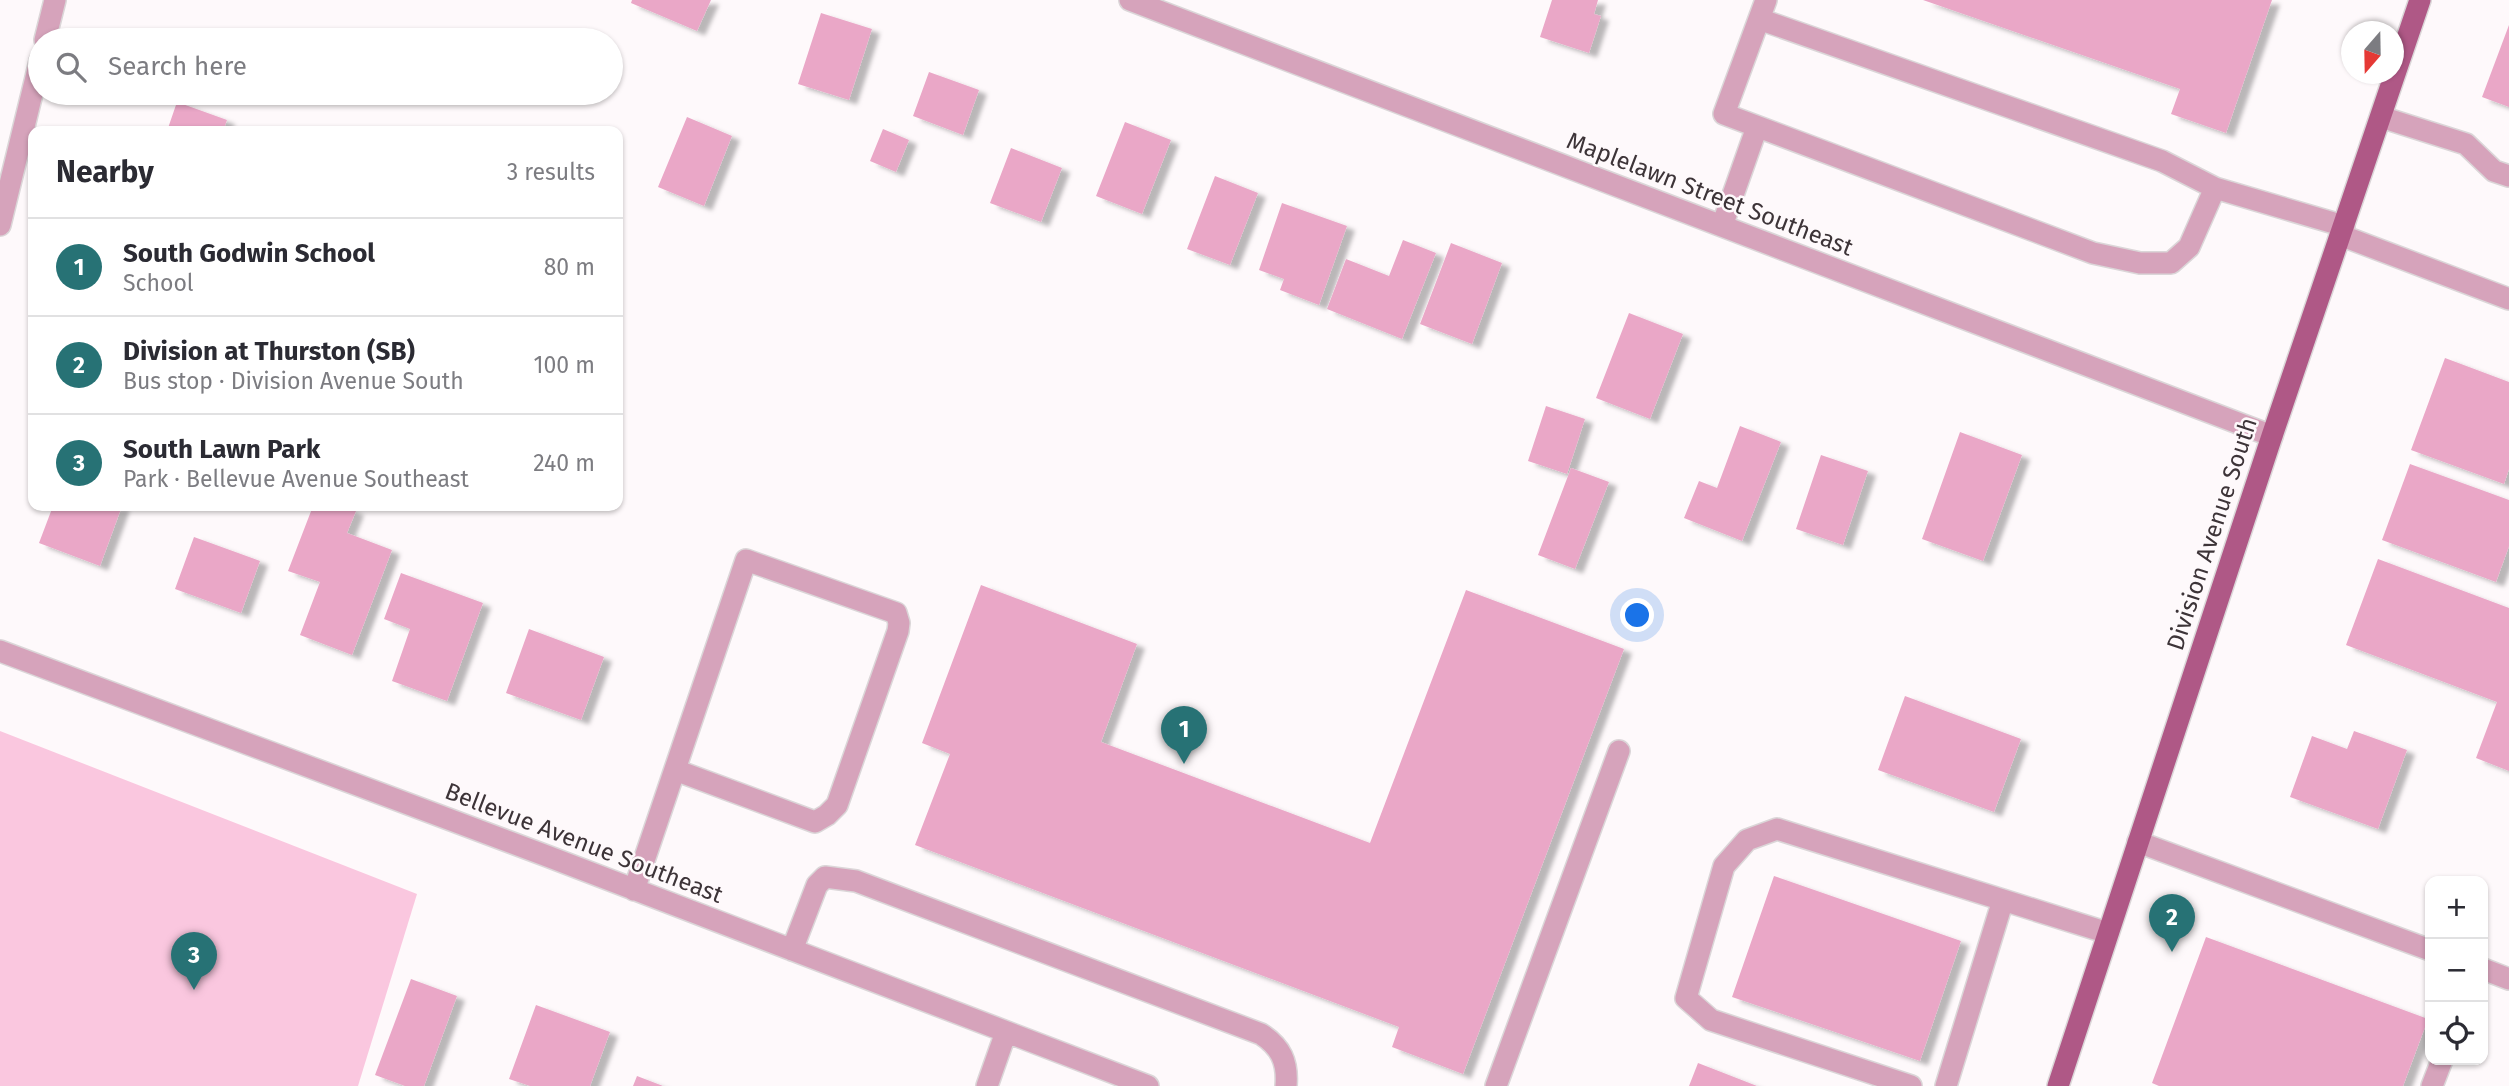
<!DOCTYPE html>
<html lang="en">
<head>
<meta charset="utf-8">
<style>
  :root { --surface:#fff; --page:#f2f2f3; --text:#2b2b33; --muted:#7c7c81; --line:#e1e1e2; --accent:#277275 }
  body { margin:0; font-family:"Fira Sans",sans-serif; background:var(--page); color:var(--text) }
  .controls { position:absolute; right:21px; bottom:21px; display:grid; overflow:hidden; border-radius:14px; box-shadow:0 2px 5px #0004 }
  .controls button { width:63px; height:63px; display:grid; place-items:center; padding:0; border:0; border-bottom:2px solid var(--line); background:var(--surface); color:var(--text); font:35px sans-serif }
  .compass { position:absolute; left:2341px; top:21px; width:63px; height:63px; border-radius:50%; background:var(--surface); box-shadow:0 2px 5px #0004; rotate:200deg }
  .you { position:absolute; left:1638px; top:616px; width:24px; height:24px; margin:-18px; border:5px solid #fff; border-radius:50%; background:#1a73e8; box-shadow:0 0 0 10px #1a73e833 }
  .badge { display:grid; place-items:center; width:46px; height:46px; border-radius:50%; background:var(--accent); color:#fff; font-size:23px; font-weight:700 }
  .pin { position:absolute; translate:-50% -58px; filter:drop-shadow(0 2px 4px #0008) }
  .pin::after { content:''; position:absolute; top:37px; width:24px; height:21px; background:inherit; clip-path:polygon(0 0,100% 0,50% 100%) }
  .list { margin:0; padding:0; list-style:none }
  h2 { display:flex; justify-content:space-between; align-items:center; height:91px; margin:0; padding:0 28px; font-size:30px }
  h2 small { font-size:23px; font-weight:400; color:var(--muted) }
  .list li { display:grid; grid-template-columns:46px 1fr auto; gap:21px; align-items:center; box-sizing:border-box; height:98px; padding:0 28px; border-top:2px solid var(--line) }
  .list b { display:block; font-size:26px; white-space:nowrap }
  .list p { margin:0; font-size:23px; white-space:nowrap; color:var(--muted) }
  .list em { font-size:23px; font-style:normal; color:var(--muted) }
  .icon { flex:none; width:38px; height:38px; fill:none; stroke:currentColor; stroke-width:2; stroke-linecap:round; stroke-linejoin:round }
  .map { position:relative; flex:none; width:2509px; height:1086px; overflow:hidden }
  .search { position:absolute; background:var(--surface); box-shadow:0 2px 5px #0004; left:28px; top:28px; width:595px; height:77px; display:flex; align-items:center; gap:18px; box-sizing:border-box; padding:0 24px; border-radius:38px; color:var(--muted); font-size:26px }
  .panel { position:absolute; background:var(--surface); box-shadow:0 2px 5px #0004; left:28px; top:126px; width:595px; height:385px; border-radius:14px }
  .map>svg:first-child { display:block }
  .green { fill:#fac7df }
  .building { fill:#eaa7c7; filter:url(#shadow) }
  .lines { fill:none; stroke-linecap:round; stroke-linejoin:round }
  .minor-casing { stroke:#dbd6d8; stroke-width:24 }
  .major-casing { stroke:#dbd6d8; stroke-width:24 }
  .minor { stroke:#d6a3bb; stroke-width:21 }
  .major { stroke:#af5886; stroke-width:21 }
  .labels { text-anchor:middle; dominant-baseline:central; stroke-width:5; stroke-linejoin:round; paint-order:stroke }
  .street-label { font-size:24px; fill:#3d3438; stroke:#fef9fb }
</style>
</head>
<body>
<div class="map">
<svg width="2509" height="1086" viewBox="0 0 2509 1086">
  <defs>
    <filter id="shadow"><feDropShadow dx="8" dy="4.5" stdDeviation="2" flood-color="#0004"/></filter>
  </defs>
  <rect width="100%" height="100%" fill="#fef9fb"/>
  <path class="green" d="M0 731 417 894 358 1086H0Z"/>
  <path class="building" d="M632 0H711L697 31 631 3Z
    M1552 0H1598L1594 14 1601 16 1589 53 1540 37Z
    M1923 0H2272L2226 133 2171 114 2180 89Z
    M821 13 872 29 849 100 798 84Z
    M2509 25V107L2482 97Z
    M929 72 979 90 963 135 913 116Z
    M177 102 227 120 223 131H167Z
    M687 117 732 136 704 206 658 187Z
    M1125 122 1171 140 1142 214 1096 196Z
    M883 129 909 140 896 172 870 161Z
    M1011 148 1062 168 1041 222 990 203Z
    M1215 176 1258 193 1230 265 1187 249Z
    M1282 203 1347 226 1319 305 1280 290 1284 279 1259 270Z
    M1403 240 1436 253 1402 339 1327 309 1346 259 1389 276Z
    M1451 243 1502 263 1472 344 1420 324Z
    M1629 313 1683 334 1650 419 1596 398Z
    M2445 358 2509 382V469L2504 484 2411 450Z
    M1546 406 1585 419 1567 474 1528 461Z
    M1740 426 1781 442 1742 541 1684 518 1699 481 1717 488Z
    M1960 432 2022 455 1983 561 1922 539Z
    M1821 455 1868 471 1843 545 1796 529Z
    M2410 464 2509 500V546L2496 582 2382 540Z
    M1571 468 1609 482 1575 569 1538 555Z
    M53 506H122L100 566 39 543Z
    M313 506H343L356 511 347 533 392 550 352 655 300 635 320 582 288 571Z
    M194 537 260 561 241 613 175 589Z
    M2378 559 2509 608V771L2476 758 2497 702 2346 645Z
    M401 573 483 603 447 701 392 681 410 629 384 619Z
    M981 585 1137 644 1101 742 1370 843 1466 590 1624 649 1463 1074 1392 1047 1399 1027 915 845 950 754 922 743Z
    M529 629 604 657 581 720 506 693Z
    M1905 696 2021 739 1994 812 1878 770Z
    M2354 731 2407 750 2378 829 2290 797 2312 736 2347 749Z
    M1774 876 1961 941 1920 1061 1732 997Z
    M2206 937 2428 1019 2403 1086H2159L2152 1083Z
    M411 979 457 996 424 1086H405L375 1075Z
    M536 1005 610 1032 590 1086H530L509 1079Z
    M1698 1063 1757 1086H1689Z
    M637 1076 663 1086H633Z"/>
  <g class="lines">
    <defs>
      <path id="minor" d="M1130 0 2272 436
        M1766 0 1724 114 2093 253 2140 263H2171L2189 247 2215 188 2344 226
        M1759 19 2162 161 2215 188
        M45 40 55 0
        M2381 117 2466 144 2494 171 2509 176
        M0 225 40 61
        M1722 226 1757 127
        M2340 235 2509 299
        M0 651 547 856 1148 1086
        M2138 842 2430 950
        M634 890 746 560 896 613 899 623 898 631 837 805 827 815 815 822 675 770
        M792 950 817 885 825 877 856 881 1261 1034C1281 1047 1288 1062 1286 1086
        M2483 969 2509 979
        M987 1086 1006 1032
        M1496 1086 1619 751
        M1911 1086 1711 1020 1686 998 1724 866 1747 840 1777 829 2108 933
        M1946 1086 2003 900
        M2432 1086 2442 1060"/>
      <path id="major" d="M2058 1086 2272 436 2420 0"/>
    </defs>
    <use href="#minor" class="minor-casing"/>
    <use href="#major" class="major-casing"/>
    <use href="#minor" class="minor"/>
    <use href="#major" class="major"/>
  </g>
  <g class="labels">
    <g class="street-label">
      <text transform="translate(1710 194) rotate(21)">Maplelawn Street Southeast</text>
      <text transform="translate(2212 534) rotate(-72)">Division Avenue South</text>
      <text transform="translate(584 843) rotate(21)">Bellevue Avenue Southeast</text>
    </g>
  </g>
</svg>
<div class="controls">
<button>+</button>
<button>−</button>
<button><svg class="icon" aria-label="locate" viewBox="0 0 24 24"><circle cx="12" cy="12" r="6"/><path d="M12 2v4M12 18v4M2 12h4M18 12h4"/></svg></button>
</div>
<svg class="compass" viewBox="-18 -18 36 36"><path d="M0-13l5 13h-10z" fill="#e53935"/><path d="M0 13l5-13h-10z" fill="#7c7c81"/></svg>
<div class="you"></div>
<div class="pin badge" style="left:1184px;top:764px">1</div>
<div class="pin badge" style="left:2172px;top:952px">2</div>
<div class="pin badge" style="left:194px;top:990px">3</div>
<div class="search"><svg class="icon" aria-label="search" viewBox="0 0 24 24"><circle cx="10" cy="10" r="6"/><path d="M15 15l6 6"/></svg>Search here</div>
<section class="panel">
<h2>Nearby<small>3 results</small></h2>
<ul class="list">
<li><span class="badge">1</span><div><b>South Godwin School</b><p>School</p></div><em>80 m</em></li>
<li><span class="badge">2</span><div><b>Division at Thurston (SB)</b><p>Bus stop · Division Avenue South</p></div><em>100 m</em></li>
<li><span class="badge">3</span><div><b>South Lawn Park</b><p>Park · Bellevue Avenue Southeast</p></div><em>240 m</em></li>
</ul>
</section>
</div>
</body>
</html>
